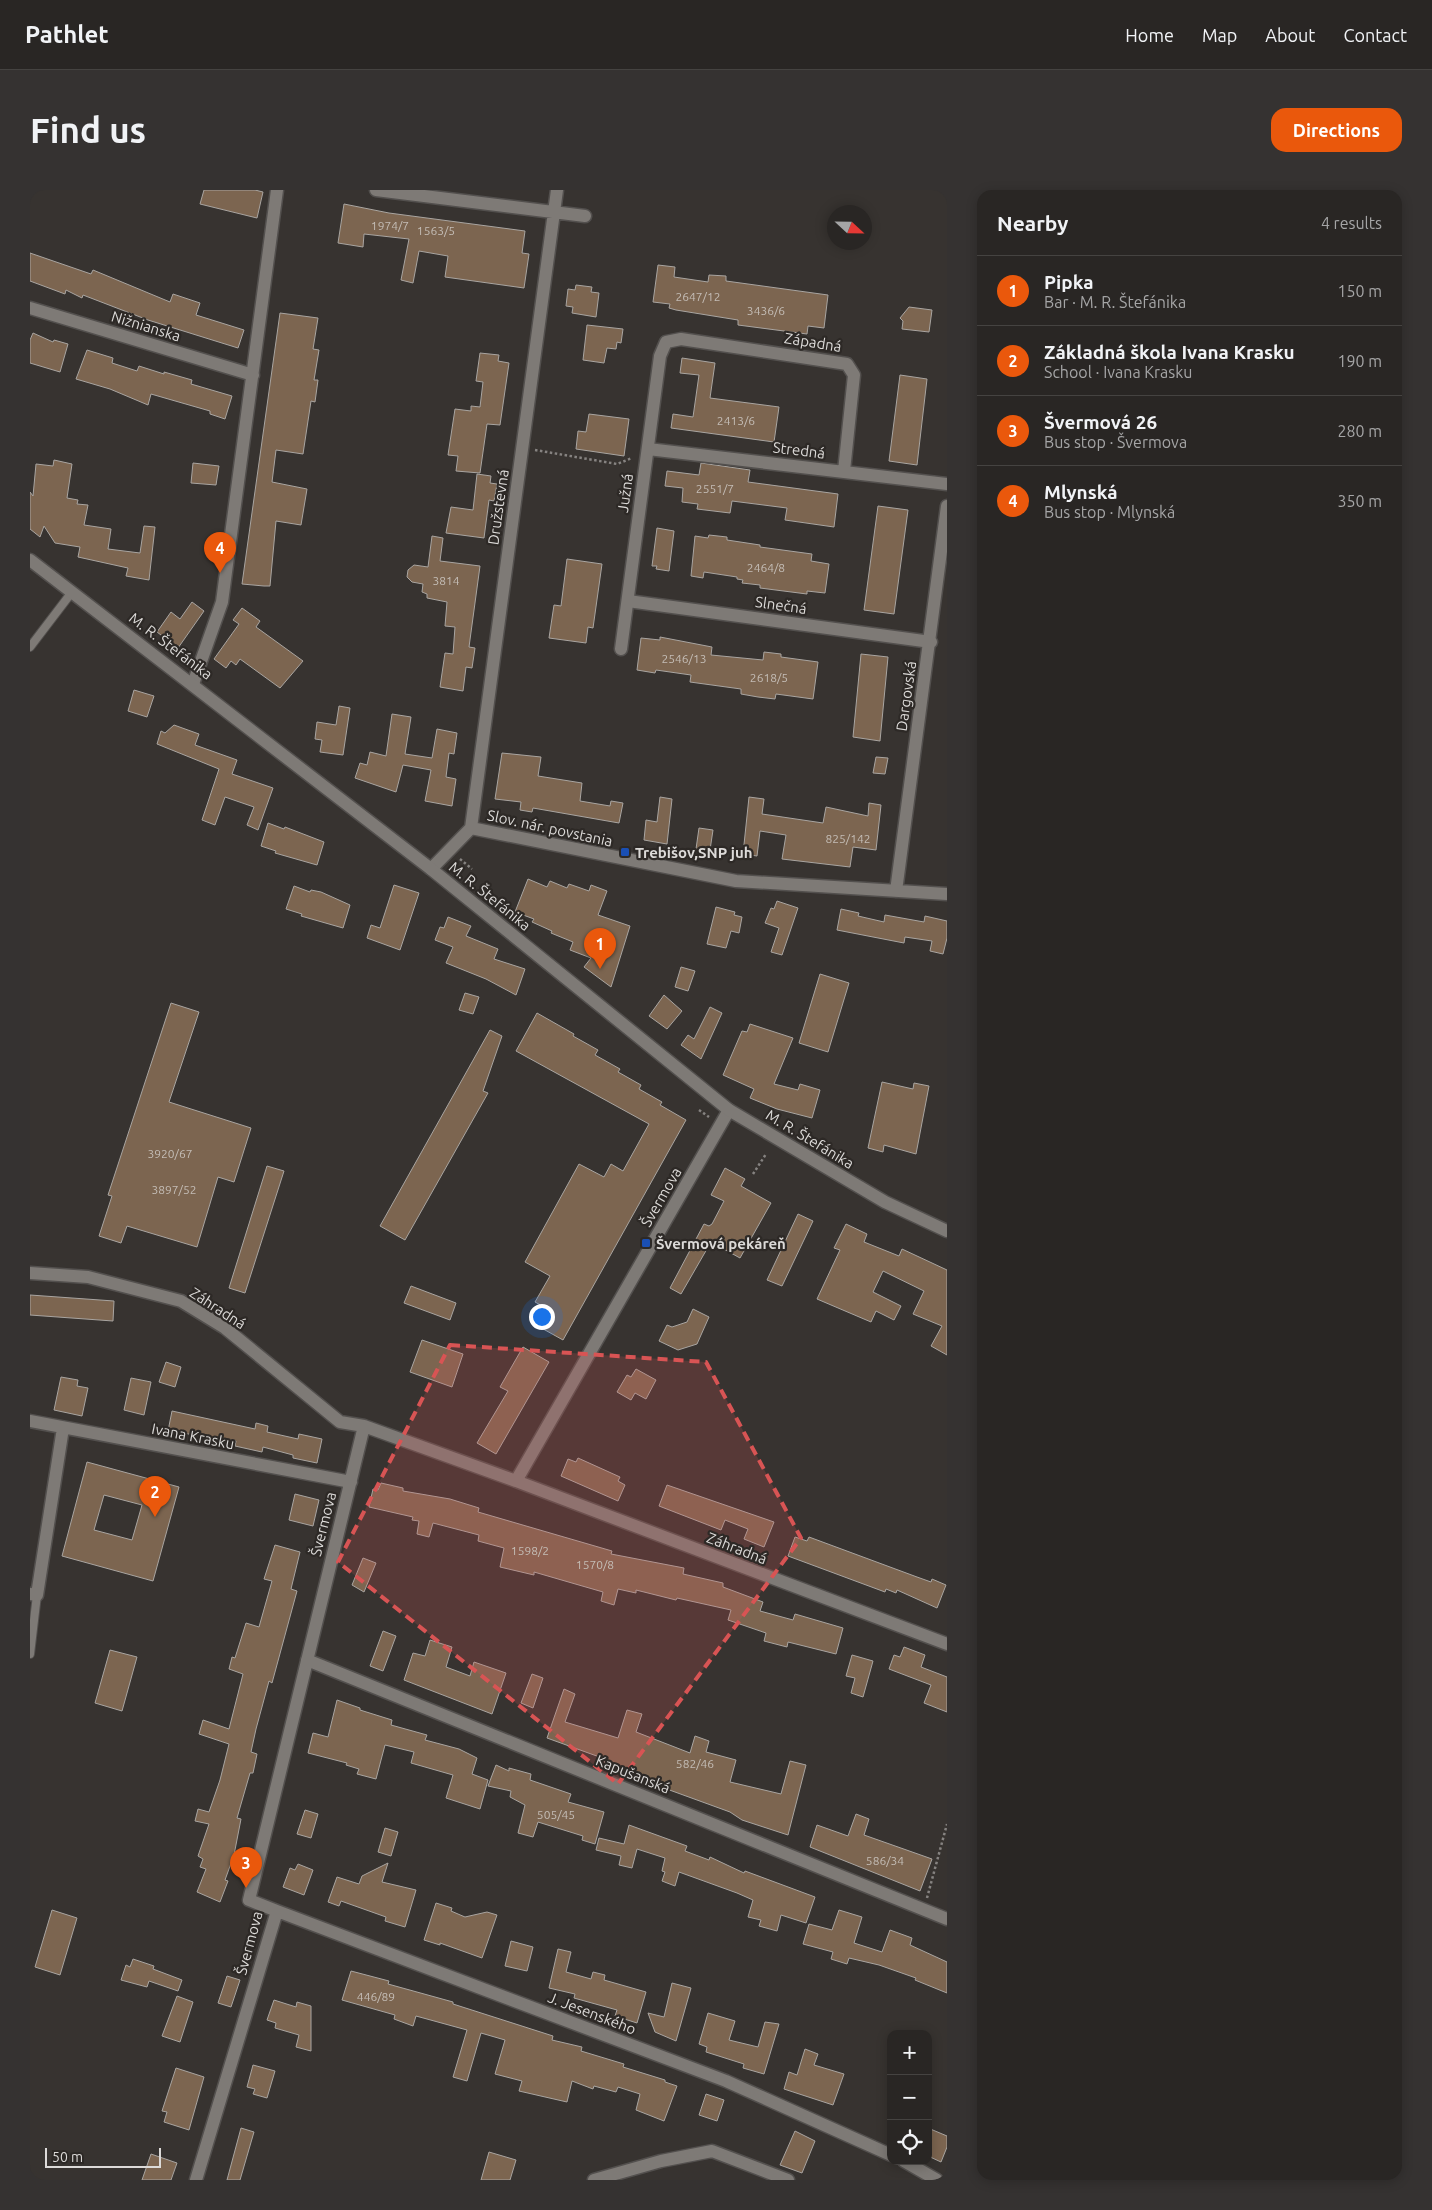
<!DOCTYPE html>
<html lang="en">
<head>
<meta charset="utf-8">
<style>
  :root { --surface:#292624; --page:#353231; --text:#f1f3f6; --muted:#a5a5a6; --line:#454341; --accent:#ea580c }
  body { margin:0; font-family:Ubuntu,sans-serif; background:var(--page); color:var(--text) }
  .controls { position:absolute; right:15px; bottom:15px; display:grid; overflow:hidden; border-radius:10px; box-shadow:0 2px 12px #0003 }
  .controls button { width:45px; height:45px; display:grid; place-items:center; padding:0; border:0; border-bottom:1px solid var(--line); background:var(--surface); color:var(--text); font:25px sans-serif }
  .compass { position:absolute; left:797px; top:15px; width:45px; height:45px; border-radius:50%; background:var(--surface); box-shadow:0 2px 12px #0003; rotate:112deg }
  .scale { position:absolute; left:15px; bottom:12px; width:116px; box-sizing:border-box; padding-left:5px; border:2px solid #dcdad8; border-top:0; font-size:14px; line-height:18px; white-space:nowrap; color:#dcdad8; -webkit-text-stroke:4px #2d2926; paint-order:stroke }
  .you { position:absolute; left:511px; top:1126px; width:18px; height:18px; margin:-12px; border:4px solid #fff; border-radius:50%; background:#1a73e8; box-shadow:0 0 0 8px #1a73e833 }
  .badge { display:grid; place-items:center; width:32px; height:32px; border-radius:50%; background:var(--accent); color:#fff; font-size:16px; font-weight:700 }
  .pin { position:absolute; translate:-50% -41px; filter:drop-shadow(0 1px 2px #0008) }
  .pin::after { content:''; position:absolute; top:26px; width:18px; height:15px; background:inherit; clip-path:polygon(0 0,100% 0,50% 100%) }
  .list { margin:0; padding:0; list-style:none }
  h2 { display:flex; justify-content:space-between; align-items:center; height:65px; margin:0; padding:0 20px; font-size:21px }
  h2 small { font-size:16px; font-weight:400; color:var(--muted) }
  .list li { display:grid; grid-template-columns:32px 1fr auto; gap:15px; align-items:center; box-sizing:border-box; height:70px; padding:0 20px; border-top:1px solid var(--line) }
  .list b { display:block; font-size:19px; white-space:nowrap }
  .list p { margin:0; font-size:16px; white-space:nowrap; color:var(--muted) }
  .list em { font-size:16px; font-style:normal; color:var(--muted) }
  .icon { flex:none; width:28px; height:28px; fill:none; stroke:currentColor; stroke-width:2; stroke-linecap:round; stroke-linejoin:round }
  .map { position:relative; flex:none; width:917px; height:1990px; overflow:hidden; border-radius:15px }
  header { display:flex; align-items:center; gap:30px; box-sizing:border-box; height:70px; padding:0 25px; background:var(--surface); border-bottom:1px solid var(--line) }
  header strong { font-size:24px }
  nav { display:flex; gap:28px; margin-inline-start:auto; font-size:18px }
  .intro { display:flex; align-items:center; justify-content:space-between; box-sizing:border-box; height:120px; padding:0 30px }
  h1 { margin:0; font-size:35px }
  .button { padding:12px 22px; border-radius:15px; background:var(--accent); color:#fff; font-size:18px; font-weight:700 }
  main { display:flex; gap:30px; padding:0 30px }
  aside { flex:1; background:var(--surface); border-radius:15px; box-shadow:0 2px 12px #0003 }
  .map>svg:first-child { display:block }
  .building { fill:#7c6550; stroke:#a9a5a1; fill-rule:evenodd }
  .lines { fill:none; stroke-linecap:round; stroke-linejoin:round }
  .service-casing { stroke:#53504e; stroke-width:10 }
  .minor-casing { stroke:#53504e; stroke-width:15 }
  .tertiary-casing { stroke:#53504e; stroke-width:15 }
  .path { stroke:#868381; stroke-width:2.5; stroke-dasharray:2.5 2.5; stroke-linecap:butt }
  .service { stroke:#7e7a76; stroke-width:8 }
  .minor { stroke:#7e7a76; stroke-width:12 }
  .tertiary { stroke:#7e7a76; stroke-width:12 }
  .marked { fill:#d85454; fill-opacity:0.2; stroke:#d85454; stroke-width:4; stroke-dasharray:10 6; stroke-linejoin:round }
  .transit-dot { fill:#1a4fb4; stroke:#2d2926; stroke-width:2 }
  .labels { text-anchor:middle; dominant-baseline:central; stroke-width:4.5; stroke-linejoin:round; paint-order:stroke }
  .number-label { font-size:12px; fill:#c4bdb6 }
  .street-label { font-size:15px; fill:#dcdad8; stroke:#2d2926 }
  .poi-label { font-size:15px; font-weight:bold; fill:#dcdad8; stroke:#2d2926; text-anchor:start }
</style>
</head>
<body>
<header>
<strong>Pathlet</strong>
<nav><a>Home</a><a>Map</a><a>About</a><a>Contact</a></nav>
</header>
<div class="intro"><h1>Find us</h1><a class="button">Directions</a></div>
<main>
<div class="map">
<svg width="917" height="1990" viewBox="0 0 917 1990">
  <rect width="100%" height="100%" fill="#373330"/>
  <path class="building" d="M174 0H225L233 2 227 28 170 14Z
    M314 14 359 23 495 41 492 63 499 64 494 98 415 87 418 66 389 61 383 93 371 90 379 49 334 44 333 57 308 53Z
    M0 63 61 84 63 80 140 112 143 104 170 113 166 125 214 140 208 158 118 130 53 105 52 108 36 100 35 104 0 91Z
    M628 75 645 77 644 87 678 92 679 85 696 86V91L798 105 794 138 778 136 777 144 708 135V130L646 120 639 118 640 114 623 112Z
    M546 95 562 97 561 102 569 103 566 127 542 123 543 117 536 116 538 99 545 100Z
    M879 117 902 120 899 142 872 139 873 131 870 128Z
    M250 123 288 128 283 159 289 160 284 190H288L285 212 281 211 273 264 246 260 242 292 277 299 271 335 246 331 240 396H234L212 394Z
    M557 135 593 139 591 153 587 152 586 159 577 158 574 173 553 170Z
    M3 143 23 152 24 150 38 154 30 182 0 173V150Z
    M57 160 83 168 82 173 107 181 109 176 134 184V182L162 190 161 194 202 206 195 229 180 224V221L121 204 118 215 80 199 46 189Z
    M450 163 469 165 468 171 479 173 470 235 457 234 450 283 426 281 428 266 418 265 425 219 441 221V216L450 217 453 192 446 191Z
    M652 168 685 173 680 208 749 217 744 252 641 238 643 224 663 227 669 185 650 183Z
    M870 185 897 189 887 275 859 271Z
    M559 224 599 229 594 266 546 259 548 241 556 242Z
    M24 270 42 274 37 308 48 310 47 314 58 315 54 335 81 339 78 359 110 363 114 336 125 337 119 390 96 386 98 378 48 367 50 357 25 353 14 336 10 347 0 339V302L3 306 6 274 23 276Z
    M163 273 189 276 186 295 161 293Z
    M671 273 720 280 718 292 808 304 804 337 755 330 757 318 702 311 700 323 667 319 668 314 652 312 653 298 635 296 637 281 669 285Z
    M447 284 461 286 460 293 467 294 464 311 459 310 454 348 416 343 421 317 443 320Z
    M848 316 878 320 864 424 834 420Z
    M627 338 644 341 639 381 626 379 627 376H622Z
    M679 345 697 347V350L730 355V357L782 364 781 371 799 374 795 403 777 401V404L730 398V395L712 393 713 390 707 389V387L674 382 673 388 661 386 665 346 678 348Z
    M402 346 413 348 410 371 450 376 439 457 445 458 442 478 436 477 433 501 410 497 415 463 423 464 425 437 415 436 417 412 397 408V404L392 402 393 394 382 392 377 387 378 380 384 375 398 377Z
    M537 369 572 374 563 438 558 437 556 453 519 448 524 415 531 416Z
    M162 412 174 421 148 458 127 442 141 422 150 429Z
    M212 418 230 431 226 437 273 471 250 498 210 469 206 475 201 471 196 478 184 469 209 434 203 430Z
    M630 447 682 457 681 465 733 470 734 462 751 464V467L788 472 783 509 746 504 745 509 728 507 711 504V499L660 492 661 485 626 480 625 483 607 480 611 448 630 450Z
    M831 464 858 467 850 551 823 547Z
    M104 500 124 506 117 527 98 521Z
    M309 516 320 518 313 565 290 562 292 550 285 549 287 532 306 535Z
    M362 524 381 527 375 564 402 568 407 539 427 543 424 564 419 563 416 587 426 589 422 616 395 611 401 580 373 575 366 602 325 588 330 573 337 575 340 562 356 566Z
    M144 535 169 544 165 555 207 570 202 584 243 598 228 640 217 635 224 617 195 607 185 635 172 630 189 579 127 554 131 541 135 543Z
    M472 563 511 567 508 586 552 593 550 611 580 616 581 611 593 613 589 633 503 618 502 622 490 620 491 612 465 609Z
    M846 567 858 568 855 584 843 583Z
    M630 607 642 609 637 654 614 650 616 630 627 632Z
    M719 607 734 609 732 624 793 633 796 617 838 626 839 613 851 615 846 660 823 657 820 677 752 669 756 645 730 641 727 666 713 664Z
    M238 633 254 639 255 637 294 652 287 675 245 663 246 661 231 656Z
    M669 638 683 640 680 660 666 659Z
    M498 689 517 697 520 691 537 698 539 694 559 701 561 695 577 701 568 725 600 736 581 797 554 777 561 768 540 760 543 752 521 743 522 741 502 732 504 729 485 722Z
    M364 695 389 703 370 760 337 748 341 735 350 738Z
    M264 696 280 702 281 700 291 702 320 715 313 738 271 726 272 724 256 719Z
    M747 711 768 718 752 765 741 762 749 738 735 733 741 718 744 719Z
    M686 717 705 722 704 725 712 727 709 743 701 741 696 758 677 754Z
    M811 719 829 723 828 726 854 732 855 725 894 732 895 726 917 731V748L913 764 900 761 902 751 875 747 874 753 807 740Z
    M418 727 441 736 436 746 468 759 464 769 495 779 486 805 456 789 416 773 423 757 405 750 410 737 414 738Z
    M651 777 665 781 658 801 645 797Z
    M790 784 819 793 798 862 769 853Z
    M435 803 449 807 443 824 429 820Z
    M634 805 652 821 637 839 619 826Z
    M141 813 169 822 139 912 221 938 204 992 188 987 167 1057 97 1036 91 1053 69 1046 82 1006 78 1005Z
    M680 817 692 823 671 869 651 855 658 845 664 849Z
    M507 823 544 844 543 846 568 860 565 865 590 879 588 882 611 895 609 899 632 912 630 915 656 930 533 1150 506 1135 516 1118 505 1112 520 1086 495 1072 549 974 574 987 581 974 593 981 619 934 486 861Z
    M720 834 763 848 744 894 768 900 770 894 790 900 782 928 747 919 720 908 724 899 693 885 712 841 717 842Z
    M460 840 472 846 453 901 458 903 375 1050 350 1036Z
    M852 892 883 899 884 893 899 896 886 964 854 955 853 962 838 958Z
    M237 976 254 981 215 1103 199 1098Z
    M695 978 715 989 711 996 741 1013 710 1068 681 1052 651 1104 640 1098 674 1034 679 1036 682 1034 694 1011 681 1005Z
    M768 1024 783 1031 752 1096 737 1090Z
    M816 1034 837 1044 834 1052 869 1066 872 1059 917 1080V1165L901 1156 912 1136 883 1124 894 1101 853 1081 843 1102 871 1116 864 1130 846 1121 841 1132 787 1109 810 1060 804 1058Z
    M381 1096 426 1113 420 1130 374 1113Z
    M0 1105 84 1111 83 1131 0 1125Z
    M663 1119 679 1127 667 1154 648 1160 629 1151 637 1135 642 1137 657 1132Z
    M392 1150 433 1164 422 1197 380 1182Z
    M493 1157 519 1172 466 1264 447 1253 478 1201 470 1197Z
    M136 1172 151 1177 145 1197 129 1192Z
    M606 1179 626 1190 616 1209 605 1203 601 1210 587 1202 597 1185 601 1187Z
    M31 1187 48 1190 47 1196 58 1198 52 1226 24 1220Z
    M101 1188 121 1192 114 1225 94 1220Z
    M142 1221 225 1239 226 1233 238 1236 237 1242 268 1249 269 1244 292 1249 287 1273 263 1268V1265L233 1257 232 1262 205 1256 206 1251 138 1241Z
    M548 1268 590 1287 588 1291 595 1295 588 1311 531 1286 538 1269 546 1272Z
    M57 1272 149 1297 123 1391 32 1366ZM74 1305 112 1315 102 1350 64 1340Z
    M351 1293 373 1298V1301L420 1309 449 1318 448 1322 582 1361 581 1364 654 1378 653 1384 693 1393V1397L733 1412 730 1421 763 1430 765 1424 813 1438 806 1464 758 1452 757 1457 734 1451 736 1443 698 1430 701 1420 647 1408 646 1410 606 1400V1403L588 1399 584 1415 571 1411 573 1402 504 1382V1385L470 1377 474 1358 448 1351 449 1345 403 1333 399 1347 387 1344 389 1331 382 1330 383 1327 339 1317 343 1299 348 1300Z
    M637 1295 744 1332 734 1357 714 1349 718 1339 695 1330 691 1340 629 1316Z
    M265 1304 289 1310 283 1336 259 1330Z
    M765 1347 777 1351 779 1347 887 1387 901 1392 902 1389 916 1395 907 1418 867 1400 866 1403 856 1399 855 1402 758 1366Z
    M245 1355 270 1362 261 1399 267 1401 242 1493 239 1491 226 1539 221 1562 227 1564 223 1583H220L207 1628 211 1629 204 1665 195 1690 198 1691 190 1712 167 1702 176 1679 170 1677 173 1669 168 1666 179 1634 165 1631 168 1619 179 1622 190 1590 199 1554 169 1544 173 1530 199 1539 213 1484 199 1479 202 1467 205 1468 216 1433 229 1437 242 1391 234 1389Z
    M333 1368 346 1373 334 1402 322 1395Z
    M353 1441 366 1446 353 1481 340 1476Z
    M400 1450 422 1457 416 1477 440 1486 444 1472 476 1483 462 1524 374 1490 383 1463 395 1466Z
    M874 1457 895 1465 891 1477 917 1487V1522L894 1513 901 1495 859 1479 864 1465 870 1467Z
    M80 1460 107 1467 92 1521 65 1513Z
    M822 1465 843 1471 833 1507 821 1503 825 1488 816 1486Z
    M502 1484 513 1488 503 1518 491 1513Z
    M534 1499 545 1504 535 1532 588 1548 597 1520 612 1524 606 1542 660 1563 665 1546 679 1551 676 1562 706 1570 700 1592 751 1604 760 1571 776 1575 758 1645 712 1630 700 1622 634 1598 574 1572 575 1569 517 1548Z
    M307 1510 330 1518V1520L362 1530 361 1535 397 1545 395 1550 429 1559 447 1568 442 1584 458 1590 450 1619 416 1608 423 1585 381 1573 384 1562 355 1555 346 1589 327 1584 329 1579 316 1575 317 1573 278 1563 283 1543 298 1547Z
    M466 1575 479 1581V1578L501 1584 500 1590 541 1604 538 1612 574 1622 565 1654 552 1650 553 1646 508 1632 503 1647 488 1643 495 1615 480 1607 481 1601 458 1596Z
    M275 1620 288 1624 281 1648 267 1644Z
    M826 1624 839 1629 834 1645 902 1669 890 1701 780 1657 787 1635 818 1646Z
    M599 1635 657 1656 655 1661 679 1670 680 1667 714 1683 715 1681 785 1707 776 1733 751 1725 747 1741 729 1736 731 1730 718 1727 723 1710 707 1703 649 1682 645 1696 632 1691 635 1682 632 1681 635 1668 607 1659 602 1678 589 1675 591 1666 566 1660 569 1648 594 1654Z
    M355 1638 368 1642 361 1666 348 1662Z
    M358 1673 352 1692 386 1700 375 1737 355 1731 356 1727 311 1711 309 1716 298 1712 307 1687 329 1694 332 1686Z
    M268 1674 283 1680 274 1705 253 1697 260 1678 265 1680Z
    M406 1713 422 1718 421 1721 435 1727 457 1722 467 1725 452 1768 410 1753V1755L394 1750Z
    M22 1720 47 1728 30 1785 5 1777Z
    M809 1720 832 1727 824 1753 852 1762 860 1740 882 1748 880 1755 917 1772V1803L885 1790 886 1788 849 1775 819 1768 817 1774 801 1769 803 1762 773 1754 779 1734 802 1740Z
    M481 1751 503 1757 497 1781 475 1776Z
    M528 1759 541 1762 536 1782 561 1789 563 1782 575 1785 574 1790 616 1802 607 1833 585 1826 587 1820 544 1808 545 1804 519 1798Z
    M103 1769 124 1776 123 1779 152 1790 148 1801 119 1791 117 1797 91 1790 96 1775 100 1777Z
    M321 1781 359 1791 358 1794 423 1812V1814L523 1846 522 1850 552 1857 551 1861 594 1874 593 1877 635 1890V1892L647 1896 634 1931 606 1920 610 1904 588 1897 586 1902 564 1896 563 1899 542 1891 537 1912 489 1901 492 1891 465 1884 475 1850 451 1843 437 1891 423 1887 437 1840 386 1826 383 1836 364 1829 365 1825 312 1810Z
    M197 1786 210 1790 201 1817 188 1813Z
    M642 1793 661 1798 646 1851 625 1842 618 1823 634 1827Z
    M147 1806 163 1812 150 1852 132 1846Z
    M244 1810 266 1817 267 1812 281 1816V1861L266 1857 269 1845 245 1838 246 1833 237 1830Z
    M678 1823 705 1831 699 1850 728 1857 735 1832 749 1834 734 1884 713 1878 714 1874 676 1862 677 1857 669 1854Z
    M775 1859 788 1864 784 1875 814 1884 803 1915 754 1899 759 1882 767 1885Z
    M223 1875 245 1881 237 1908 223 1904 225 1899 217 1897Z
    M146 1878 174 1887 159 1940 134 1932 137 1922 132 1921Z
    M676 1904 694 1910 687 1931 669 1925Z
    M211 1938 224 1942 210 1990H197Z
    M898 1938 917 1946V1957L911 1972 898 1966Z
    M765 1941 785 1951 772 1983 750 1975Z
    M459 1962 486 1970 480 1990H451Z
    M121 1964 147 1973 141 1990H112Z"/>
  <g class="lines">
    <defs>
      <path id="service" d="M0 457 42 402
        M0 1464 7 1405"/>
      <path id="minor" d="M346 0 555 26
        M0 118 223 185
        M618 259 917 294
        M598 411 901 452
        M591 459 630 166 636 152 651 149 817 174 824 185 814 281
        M163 494 192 412 247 0
        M441 638 527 0
        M441 638 706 691 917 704
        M401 679 441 638
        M866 701 917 316
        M0 1083 58 1087 151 1111 195 1138 310 1232 334 1236
        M0 1231 321 1292
        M486 1291 917 1454
        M0 1404 7 1405 33 1238
        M277 1470 917 1729
        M247 1721 696 1891 861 1965
        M874 1971 907 1990
        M166 1990 247 1721 219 1710 334 1236 486 1291 699 920
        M564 1990 631 1971 682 1961 758 1990"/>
      <path id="tertiary" d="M0 370 401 679 699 920 855 1012 917 1041"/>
    </defs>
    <use href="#service" class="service-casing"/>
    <use href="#minor" class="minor-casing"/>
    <use href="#tertiary" class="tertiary-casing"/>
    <path class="path" d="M505 260 587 274 602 268
      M147 462 158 469
      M430 669 442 679
      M669 920 679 927
      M723 984 736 964
      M897 1708 917 1634"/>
    <use href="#service" class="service"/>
    <use href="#minor" class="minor"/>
    <use href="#tertiary" class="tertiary"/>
  </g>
  <path class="marked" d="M420 1155 676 1172 771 1348 588 1594 308 1372Z"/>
  <g class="transit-dot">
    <rect x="590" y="657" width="10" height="10" rx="2.5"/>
    <rect x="611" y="1048" width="10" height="10" rx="2.5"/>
  </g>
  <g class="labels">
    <g class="number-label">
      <text x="360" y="35">1974/7</text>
      <text x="406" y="40">1563/5</text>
      <text x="668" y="106">2647/12</text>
      <text x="736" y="120">3436/6</text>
      <text x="706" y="230">2413/6</text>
      <text x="685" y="298">2551/7</text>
      <text x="736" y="377">2464/8</text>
      <text x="416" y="390">3814</text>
      <text x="654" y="468">2546/13</text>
      <text x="739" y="487">2618/5</text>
      <text x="818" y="648">825/142</text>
      <text x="140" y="963">3920/67</text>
      <text x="144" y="999">3897/52</text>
      <text x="500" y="1360">1598/2</text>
      <text x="565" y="1374">1570/8</text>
      <text x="665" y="1573">582/46</text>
      <text x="526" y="1624">505/45</text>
      <text x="855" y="1670">586/34</text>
      <text x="346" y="1806">446/89</text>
    </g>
    <g class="street-label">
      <text transform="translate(116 136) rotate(17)">Nižnianska</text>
      <text transform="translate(783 152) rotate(9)">Západná</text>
      <text transform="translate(769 260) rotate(7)">Stredná</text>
      <text transform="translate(595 303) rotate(-82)">Južná</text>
      <text transform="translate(468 317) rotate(-82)">Družstevná</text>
      <text transform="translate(751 415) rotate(8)">Slnečná</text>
      <text transform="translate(141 456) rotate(37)">M. R. Štefánika</text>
      <text transform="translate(876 506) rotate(-82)">Dargovská</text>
      <text transform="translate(520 638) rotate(12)">Slov. nár. povstania</text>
      <text transform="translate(460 706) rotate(39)">M. R. Štefánika</text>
      <text transform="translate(780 949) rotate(31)">M. R. Štefánika</text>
      <text transform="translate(631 1007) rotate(-60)">Švermova</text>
      <text transform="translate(188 1118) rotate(33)">Záhradná</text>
      <text transform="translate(163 1246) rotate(11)">Ivana Krasku</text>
      <text transform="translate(293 1334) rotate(-76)">Švermova</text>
      <text transform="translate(707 1358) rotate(21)">Záhradná</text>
      <text transform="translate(603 1584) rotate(22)">Kapušanská</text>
      <text transform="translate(219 1753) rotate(-75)">Švermova</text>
      <text transform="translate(562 1823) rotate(21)">J. Jesenského</text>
    </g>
    <g class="poi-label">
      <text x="605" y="662">Trebišov,SNP juh</text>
      <text x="626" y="1053">Švermová pekáreň</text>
    </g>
  </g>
</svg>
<div class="controls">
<button>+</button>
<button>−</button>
<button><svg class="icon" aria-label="locate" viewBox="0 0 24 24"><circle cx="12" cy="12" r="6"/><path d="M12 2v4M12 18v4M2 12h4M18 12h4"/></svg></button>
</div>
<svg class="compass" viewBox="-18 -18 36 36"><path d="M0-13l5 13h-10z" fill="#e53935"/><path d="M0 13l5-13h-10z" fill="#a5a5a6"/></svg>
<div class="scale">50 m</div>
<div class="you"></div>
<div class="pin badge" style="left:570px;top:779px">1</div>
<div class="pin badge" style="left:125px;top:1327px">2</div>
<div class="pin badge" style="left:216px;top:1698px">3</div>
<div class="pin badge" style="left:190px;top:383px">4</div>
</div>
<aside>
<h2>Nearby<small>4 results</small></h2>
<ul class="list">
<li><span class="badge">1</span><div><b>Pipka</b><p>Bar · M. R. Štefánika</p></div><em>150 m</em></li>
<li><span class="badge">2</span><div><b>Základná škola Ivana Krasku</b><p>School · Ivana Krasku</p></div><em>190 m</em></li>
<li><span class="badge">3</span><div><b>Švermová 26</b><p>Bus stop · Švermova</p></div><em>280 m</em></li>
<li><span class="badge">4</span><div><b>Mlynská</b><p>Bus stop · Mlynská</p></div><em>350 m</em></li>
</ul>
</aside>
</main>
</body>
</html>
